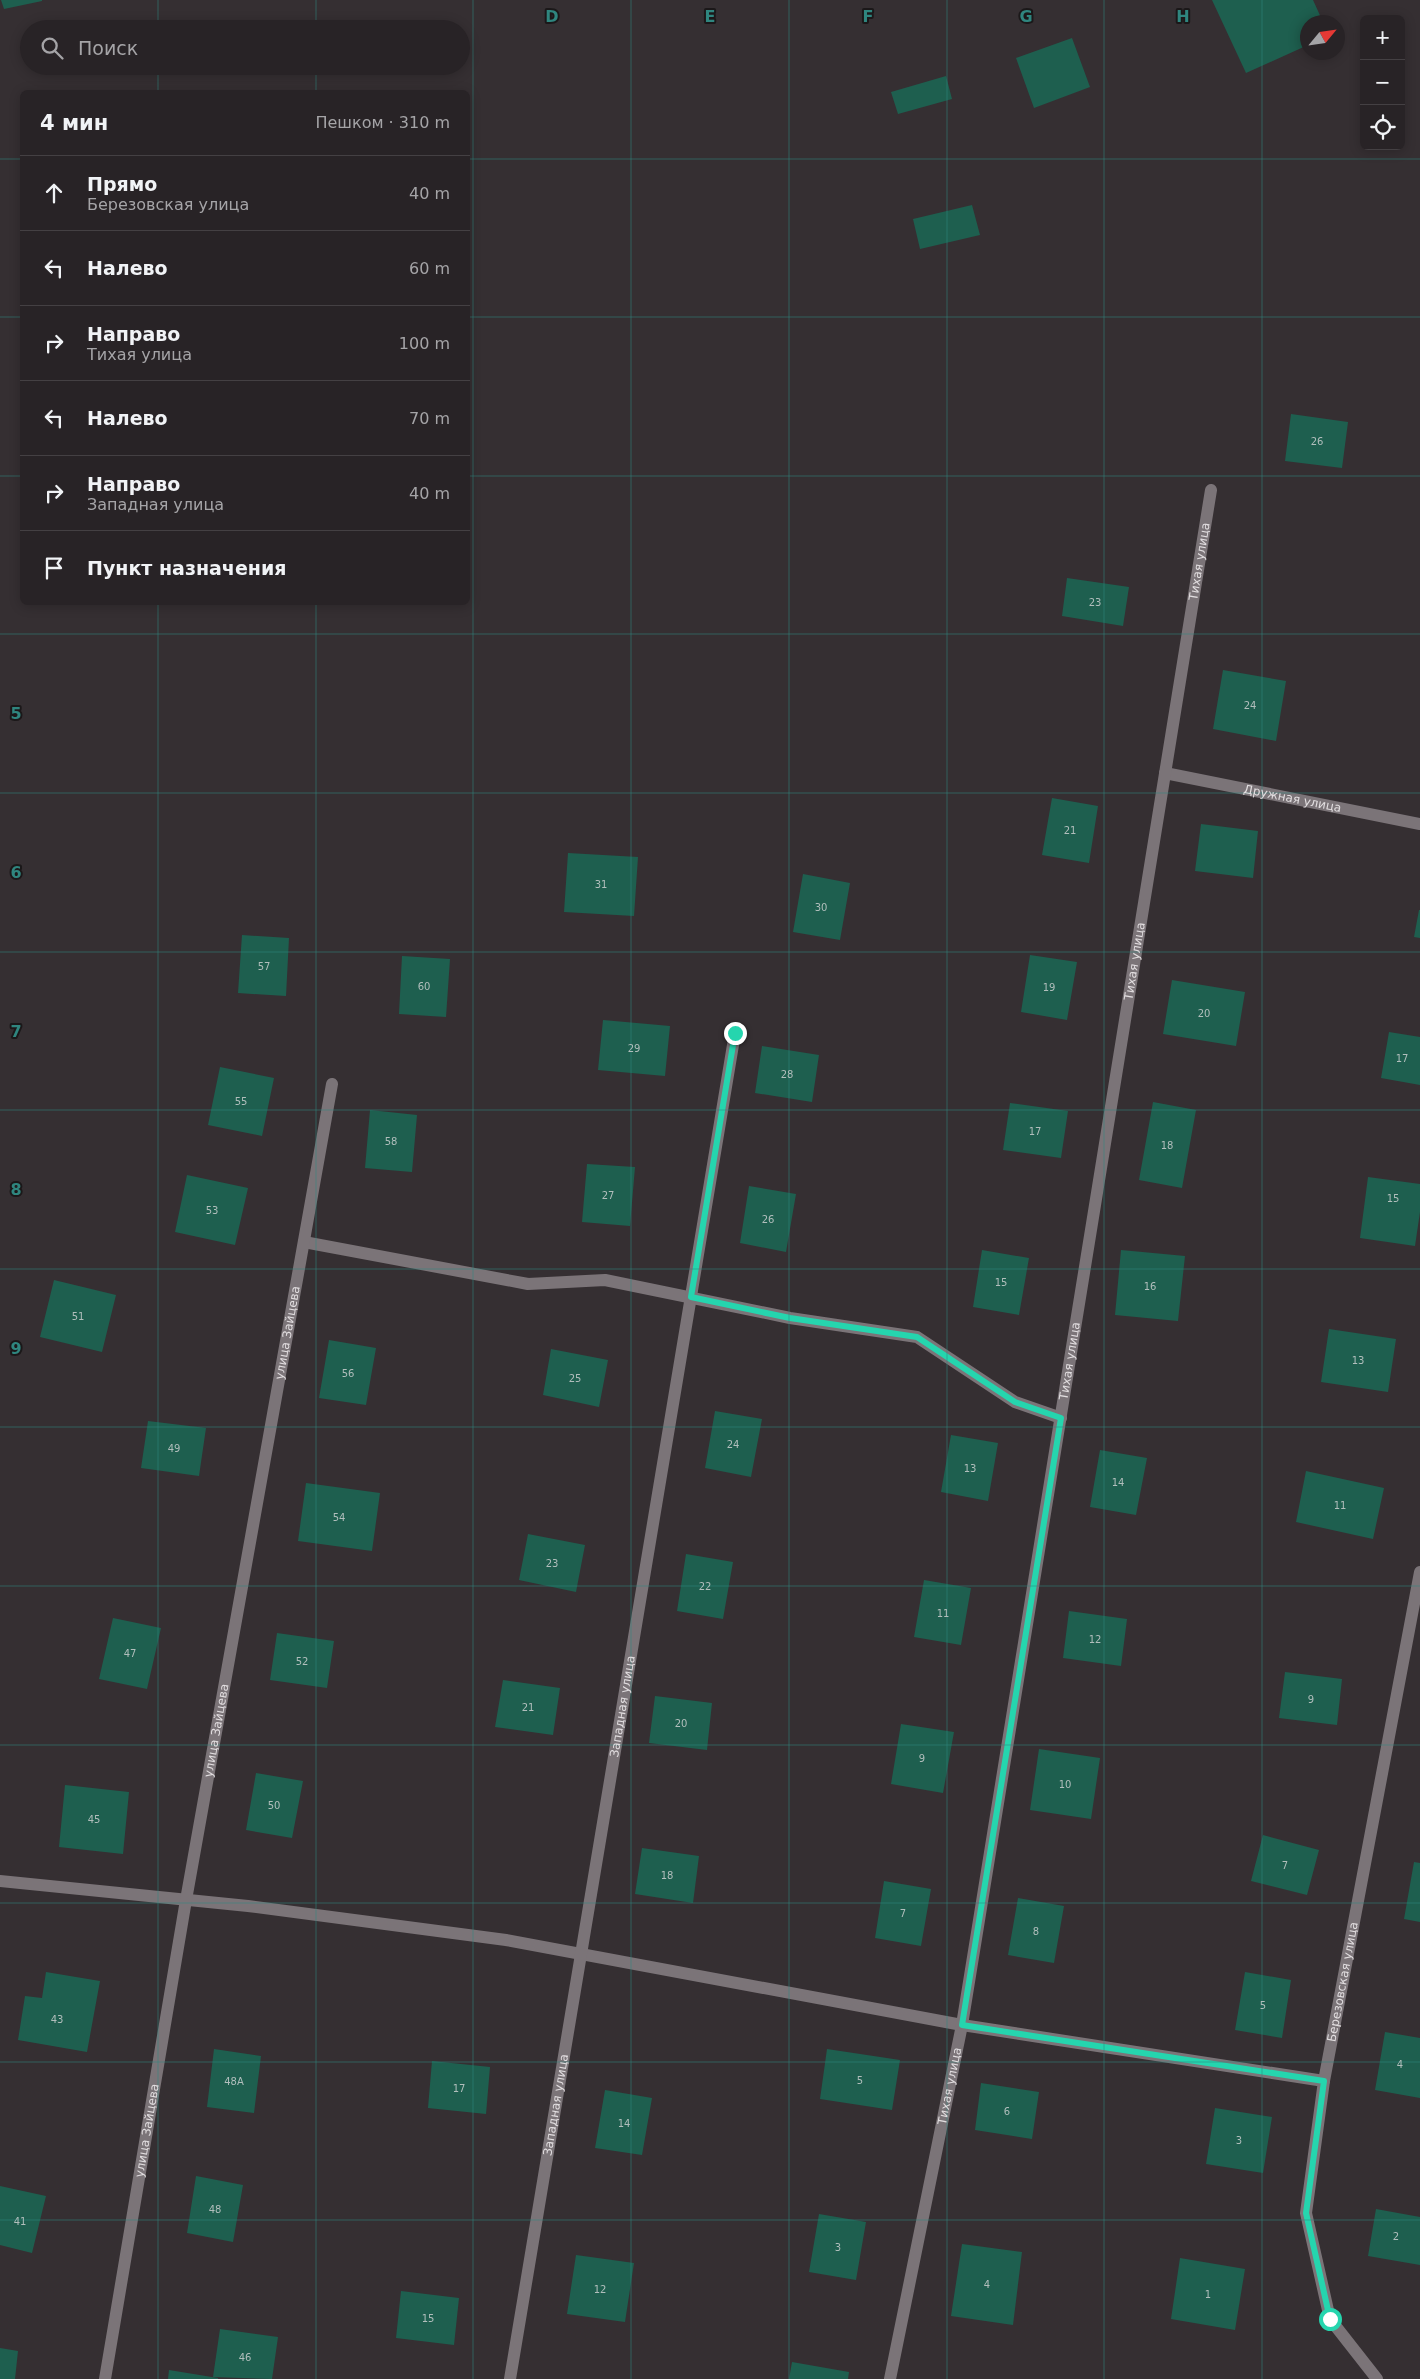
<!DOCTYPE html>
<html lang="ru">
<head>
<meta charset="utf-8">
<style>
  :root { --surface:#282326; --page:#342f32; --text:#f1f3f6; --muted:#a5a4a7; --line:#444043 }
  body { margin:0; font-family:"DejaVu Sans",sans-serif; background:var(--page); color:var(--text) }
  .controls { position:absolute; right:15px; top:15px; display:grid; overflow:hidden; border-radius:8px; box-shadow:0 2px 12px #0003 }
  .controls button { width:45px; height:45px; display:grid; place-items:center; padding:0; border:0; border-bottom:1px solid var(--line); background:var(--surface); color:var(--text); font:25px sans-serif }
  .compass { position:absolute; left:1300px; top:15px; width:45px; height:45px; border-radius:50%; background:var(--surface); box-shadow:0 2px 12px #0003; rotate:61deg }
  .stop { position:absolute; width:15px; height:15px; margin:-11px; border:4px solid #25d5ae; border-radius:50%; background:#fff }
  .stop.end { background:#25d5ae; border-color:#fff; box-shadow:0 1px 5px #0008 }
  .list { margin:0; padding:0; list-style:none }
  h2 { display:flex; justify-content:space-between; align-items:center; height:65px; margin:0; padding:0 20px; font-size:21px }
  h2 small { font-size:16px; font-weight:400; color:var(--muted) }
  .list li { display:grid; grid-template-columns:32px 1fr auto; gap:15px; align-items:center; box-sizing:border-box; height:75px; padding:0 20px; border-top:1px solid var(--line) }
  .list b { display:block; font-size:19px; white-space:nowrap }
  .list p { margin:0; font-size:16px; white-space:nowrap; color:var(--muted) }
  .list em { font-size:16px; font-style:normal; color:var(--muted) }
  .icon { flex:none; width:28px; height:28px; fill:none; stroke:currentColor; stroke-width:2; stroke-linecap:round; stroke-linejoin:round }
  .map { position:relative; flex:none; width:1420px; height:2379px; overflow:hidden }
  .search { position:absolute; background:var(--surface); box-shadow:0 2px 12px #0003; left:20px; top:20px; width:450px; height:55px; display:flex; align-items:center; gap:12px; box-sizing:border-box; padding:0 18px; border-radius:28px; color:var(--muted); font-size:19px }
  .panel { position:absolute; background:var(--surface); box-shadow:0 2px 12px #0003; left:20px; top:90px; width:450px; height:515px; border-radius:8px }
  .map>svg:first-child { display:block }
  .building { fill:#1e5f4f }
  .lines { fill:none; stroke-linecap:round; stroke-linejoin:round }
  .minor { stroke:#7b7478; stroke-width:12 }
  .route { stroke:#25d5ae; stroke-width:6 }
  .grid { fill:none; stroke:#2f867f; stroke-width:1; stroke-opacity:0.55 }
  .labels { text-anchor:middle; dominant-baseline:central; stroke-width:4; stroke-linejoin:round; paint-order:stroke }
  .number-label { font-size:10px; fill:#b1bebc }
  .street-label { font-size:12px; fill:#e2dee0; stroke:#1b1819 }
  .grid-label { font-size:16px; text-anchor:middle; font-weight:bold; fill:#2f867f; stroke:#1b1819; stroke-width:4; stroke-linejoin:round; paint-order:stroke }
</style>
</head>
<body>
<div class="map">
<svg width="1420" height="2379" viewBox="0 0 1420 2379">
  <rect width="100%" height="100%" fill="#352f32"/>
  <path class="building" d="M1 0H42V1L4 9Z
    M1212 0H1313L1323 22H1308V45L1246 73Z
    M1072 38 1090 87 1034 108 1016 58Z
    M946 76 952 99 898 114 891 92Z
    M972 205 980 235 920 249 913 219Z
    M1291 414 1348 422 1342 468 1285 461Z
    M1067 578 1129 587 1123 626 1062 616Z
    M1223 670 1286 681 1276 741 1213 729Z
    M1052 798 1098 806 1089 863 1042 855Z
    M1201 824 1258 831 1253 878 1195 871Z
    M568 853 638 857 634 916 564 912Z
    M803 874 850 883 840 940 793 932Z
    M1419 910H1420V938L1414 937Z
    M242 935 289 938 286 996 238 993Z
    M1030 955 1077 962 1067 1020 1021 1012Z
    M402 956 450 959 446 1017 399 1014Z
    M1172 980 1245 992 1236 1046 1163 1034Z
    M603 1020 670 1026 665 1076 598 1070Z
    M1389 1032 1420 1037V1085L1381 1078Z
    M762 1046 819 1055 812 1102 755 1093Z
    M220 1067 274 1078 262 1136 208 1125Z
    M1153 1102 1196 1110 1182 1188 1139 1180Z
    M1010 1103 1068 1111 1061 1158 1003 1150Z
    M370 1110 417 1115 412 1172 365 1168Z
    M587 1164 635 1167 630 1226 582 1222Z
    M187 1175 248 1188 235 1245 175 1232Z
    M1368 1177 1420 1184V1212L1415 1246 1360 1238Z
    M749 1186 796 1194 786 1252 740 1243Z
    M982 1250 1029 1258 1019 1315 973 1307Z
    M1121 1250 1185 1256 1178 1321 1115 1315Z
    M54 1280 116 1295 102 1352 40 1337Z
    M1329 1329 1396 1339 1388 1392 1321 1382Z
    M329 1340 376 1348 366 1405 319 1398Z
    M551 1349 608 1360 599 1407 543 1395Z
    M715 1411 762 1419 751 1477 705 1468Z
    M148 1421 206 1428 199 1476 141 1468Z
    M951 1435 998 1443 988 1501 941 1492Z
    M1100 1450 1147 1458 1136 1515 1090 1507Z
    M1306 1471 1384 1488 1373 1539 1296 1522Z
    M306 1483 380 1493 372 1551 298 1541Z
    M528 1534 585 1545 576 1592 519 1580Z
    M686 1554 733 1562 723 1619 677 1611Z
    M924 1580 971 1588 961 1645 914 1637Z
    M1069 1611 1127 1619 1121 1666 1063 1658Z
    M113 1618 161 1628 147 1689 99 1679Z
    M277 1633 334 1641 327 1688 270 1680Z
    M1285 1672 1342 1679 1337 1725 1279 1718Z
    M503 1680 560 1688 553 1735 495 1727Z
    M655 1696 712 1703 707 1750 649 1743Z
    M901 1724 954 1732 943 1793 891 1784Z
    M1039 1749 1100 1758 1091 1819 1030 1810Z
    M256 1773 303 1781 292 1838 246 1830Z
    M65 1785 129 1792 123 1854 59 1847Z
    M1263 1835 1319 1850 1307 1895 1251 1881Z
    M642 1848 699 1856 693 1903 635 1894Z
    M1414 1862 1420 1863V1922L1404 1919Z
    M884 1881 931 1889 921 1946 875 1938Z
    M1018 1898 1064 1906 1054 1963 1008 1955Z
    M46 1972 100 1981 87 2052 18 2040 25 1996 42 1998Z
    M1245 1972 1291 1980 1282 2038 1235 2030Z
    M1385 2032 1420 2038V2098L1375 2090Z
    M214 2049 261 2056 254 2113 207 2107Z
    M827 2049 900 2060 892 2110 820 2099Z
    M432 2061 490 2067 486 2114 428 2108Z
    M981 2083 1039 2092 1032 2139 975 2130Z
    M605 2090 652 2098 642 2155 595 2148Z
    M1215 2108 1272 2117 1263 2173 1206 2164Z
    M196 2176 243 2185 233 2242 187 2233Z
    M0 2186 46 2196 32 2253 0 2245Z
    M1376 2209 1420 2217V2265L1368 2256Z
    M819 2214 866 2222 856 2280 809 2272Z
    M962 2244 1022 2252 1013 2325 951 2316Z
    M576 2255 634 2263 625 2322 567 2314Z
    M1180 2258 1245 2269 1235 2330 1171 2319Z
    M401 2291 459 2298 454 2345 396 2338Z
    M220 2329 278 2337 272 2379 213 2377Z
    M0 2348 18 2351 15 2379H0Z
    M792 2362 849 2372 848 2379H789Z
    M169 2370 218 2378V2379H168Z"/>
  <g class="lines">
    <g class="minor">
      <path id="s1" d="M1165 773 1420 824"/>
      <path d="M304 1242 528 1284 605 1280 790 1318 917 1337 1015 1402 1061 1418"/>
      <path d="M0 1881 248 1906 506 1940 962 2025 1324 2081"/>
      <path id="s2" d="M105 2379 186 1900 332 1084"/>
      <path id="s3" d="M510 2379 735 1033"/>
      <path id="s4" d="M890 2379 962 2025 1211 490"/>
      <path id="s5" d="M1377 2379 1330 2319 1306 2213 1324 2081 1420 1572"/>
    </g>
  </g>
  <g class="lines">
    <path class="route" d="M735 1033 691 1297 790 1318 917 1337 1015 1402 1061 1418 962 2025 1324 2081 1306 2213 1330 2319"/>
  </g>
  <path class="grid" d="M158 0V29M316 0V29M473 0V2379M631 0V2379M789 0V2379M947 0V2379M1104 0V2379M1262 0V2379M158 66V92M316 66V92M0 159H22M468 159H1420M0 317H22M468 317H1420M0 476H22M468 476H1420M158 602V2379M316 602V2379M0 634H1420M0 793H1420M0 952H1420M0 1110H1420M0 1269H1420M0 1427H1420M0 1586H1420M0 1745H1420M0 1903H1420M0 2062H1420M0 2220H1420"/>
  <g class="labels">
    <g class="number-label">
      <text x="1317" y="441">26</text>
      <text x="1095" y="602">23</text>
      <text x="1250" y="705">24</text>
      <text x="1070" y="830">21</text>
      <text x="601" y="884">31</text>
      <text x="821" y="907">30</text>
      <text x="264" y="966">57</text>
      <text x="424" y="986">60</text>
      <text x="1049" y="987">19</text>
      <text x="1204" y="1013">20</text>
      <text x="634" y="1048">29</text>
      <text x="1402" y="1058">17</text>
      <text x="787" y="1074">28</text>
      <text x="241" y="1101">55</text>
      <text x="1035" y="1131">17</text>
      <text x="391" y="1141">58</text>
      <text x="1167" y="1145">18</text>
      <text x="608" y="1195">27</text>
      <text x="1393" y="1198">15</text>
      <text x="212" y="1210">53</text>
      <text x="768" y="1219">26</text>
      <text x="1001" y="1282">15</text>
      <text x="1150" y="1286">16</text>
      <text x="78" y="1316">51</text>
      <text x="1358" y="1360">13</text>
      <text x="348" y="1373">56</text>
      <text x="575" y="1378">25</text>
      <text x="733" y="1444">24</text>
      <text x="174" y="1448">49</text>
      <text x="970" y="1468">13</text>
      <text x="1118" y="1482">14</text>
      <text x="1340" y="1505">11</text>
      <text x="339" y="1517">54</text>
      <text x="552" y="1563">23</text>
      <text x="705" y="1586">22</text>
      <text x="943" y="1613">11</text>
      <text x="1095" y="1639">12</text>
      <text x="130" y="1653">47</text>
      <text x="302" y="1661">52</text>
      <text x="1311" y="1699">9</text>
      <text x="528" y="1707">21</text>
      <text x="681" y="1723">20</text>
      <text x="922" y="1758">9</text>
      <text x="1065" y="1784">10</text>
      <text x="274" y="1805">50</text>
      <text x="94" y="1819">45</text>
      <text x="1285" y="1865">7</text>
      <text x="667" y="1875">18</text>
      <text x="903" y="1913">7</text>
      <text x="1036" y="1931">8</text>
      <text x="1263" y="2005">5</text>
      <text x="57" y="2019">43</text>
      <text x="1400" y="2064">4</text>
      <text x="860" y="2080">5</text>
      <text x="234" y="2081">48А</text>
      <text x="459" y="2088">17</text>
      <text x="1007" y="2111">6</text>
      <text x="624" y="2123">14</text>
      <text x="1239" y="2140">3</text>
      <text x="215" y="2209">48</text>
      <text x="20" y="2221">41</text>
      <text x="1396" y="2236">2</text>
      <text x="838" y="2247">3</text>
      <text x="987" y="2284">4</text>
      <text x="600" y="2289">12</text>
      <text x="1208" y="2294">1</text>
      <text x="428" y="2318">15</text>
      <text x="245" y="2357">46</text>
    </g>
    <g class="street-label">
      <text stroke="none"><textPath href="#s4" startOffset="1844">Тихая улица</textPath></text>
      <text stroke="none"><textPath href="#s1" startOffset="130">Дружная улица</textPath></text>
      <text stroke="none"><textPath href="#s4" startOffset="1439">Тихая улица</textPath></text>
      <text stroke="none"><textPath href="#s2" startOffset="1062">улица Зайцева</textPath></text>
      <text stroke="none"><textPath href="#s4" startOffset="1034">Тихая улица</textPath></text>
      <text stroke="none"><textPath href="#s3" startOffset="682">Западная улица</textPath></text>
      <text stroke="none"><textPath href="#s2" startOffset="658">улица Зайцева</textPath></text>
      <text stroke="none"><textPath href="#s5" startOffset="419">Березовская улица</textPath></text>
      <text stroke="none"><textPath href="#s4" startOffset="299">Тихая улица</textPath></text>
      <text stroke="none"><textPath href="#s3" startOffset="278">Западная улица</textPath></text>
      <text stroke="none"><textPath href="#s2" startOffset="252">улица Зайцева</textPath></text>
    </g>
  </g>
  <g class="grid-label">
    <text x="552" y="22">D</text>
    <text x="710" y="22">E</text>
    <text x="868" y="22">F</text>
    <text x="1026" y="22">G</text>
    <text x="1183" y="22">H</text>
    <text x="16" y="719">5</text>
    <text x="16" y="878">6</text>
    <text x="16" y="1037">7</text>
    <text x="16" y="1195">8</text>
    <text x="16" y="1354">9</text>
  </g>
</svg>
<div class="controls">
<button>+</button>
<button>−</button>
<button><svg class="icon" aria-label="locate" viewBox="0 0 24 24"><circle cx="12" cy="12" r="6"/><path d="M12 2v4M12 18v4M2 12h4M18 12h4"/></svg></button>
</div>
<svg class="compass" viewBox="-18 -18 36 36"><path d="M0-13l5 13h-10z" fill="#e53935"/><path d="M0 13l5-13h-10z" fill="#a5a4a7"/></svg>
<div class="stop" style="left:1330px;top:2319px"></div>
<div class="stop end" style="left:735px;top:1033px"></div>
<div class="search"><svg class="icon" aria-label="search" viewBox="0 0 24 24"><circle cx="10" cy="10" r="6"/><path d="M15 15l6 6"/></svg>Поиск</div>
<section class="panel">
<h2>4 мин<small>Пешком · 310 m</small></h2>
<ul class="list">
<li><svg class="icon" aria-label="ahead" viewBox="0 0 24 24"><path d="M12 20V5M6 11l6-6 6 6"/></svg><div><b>Прямо</b><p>Березовская улица</p></div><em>40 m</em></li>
<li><svg class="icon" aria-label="left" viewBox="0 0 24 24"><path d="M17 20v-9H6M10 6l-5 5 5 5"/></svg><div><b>Налево</b></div><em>60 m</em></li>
<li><svg class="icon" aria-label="right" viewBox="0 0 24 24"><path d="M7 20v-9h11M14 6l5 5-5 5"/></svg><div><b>Направо</b><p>Тихая улица</p></div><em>100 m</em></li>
<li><svg class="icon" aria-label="left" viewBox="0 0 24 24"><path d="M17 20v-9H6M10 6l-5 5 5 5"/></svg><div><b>Налево</b></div><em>70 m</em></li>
<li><svg class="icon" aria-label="right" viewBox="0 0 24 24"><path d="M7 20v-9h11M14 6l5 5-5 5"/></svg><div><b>Направо</b><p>Западная улица</p></div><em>40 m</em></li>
<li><svg class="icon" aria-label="arrive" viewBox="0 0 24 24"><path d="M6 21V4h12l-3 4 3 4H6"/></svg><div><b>Пункт назначения</b></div></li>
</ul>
</section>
</div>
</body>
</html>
